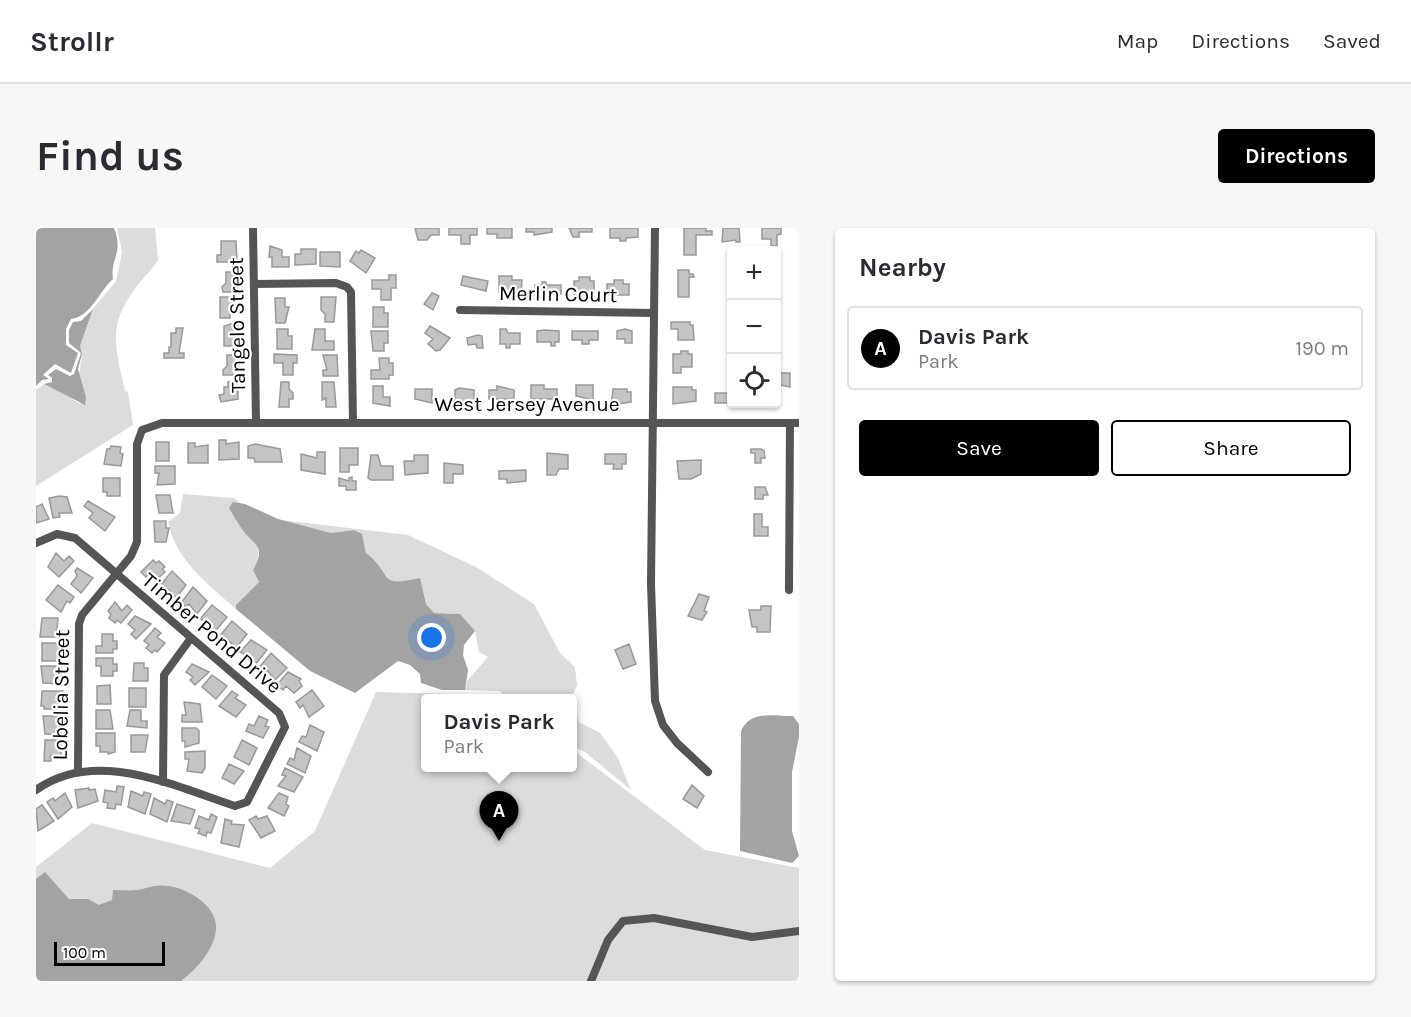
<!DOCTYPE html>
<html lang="en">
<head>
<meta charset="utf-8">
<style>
  :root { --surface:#fff; --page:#f7f7f7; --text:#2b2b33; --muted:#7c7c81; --line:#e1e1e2; --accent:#000 }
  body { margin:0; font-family:Karla,sans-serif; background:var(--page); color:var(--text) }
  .controls { position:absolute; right:18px; top:18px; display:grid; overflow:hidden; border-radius:6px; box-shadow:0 2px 4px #0004 }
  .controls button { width:54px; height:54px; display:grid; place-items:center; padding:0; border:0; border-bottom:2px solid var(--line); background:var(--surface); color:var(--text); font:30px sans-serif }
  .scale { position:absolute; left:18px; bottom:15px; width:111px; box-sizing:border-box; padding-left:6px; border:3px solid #000; border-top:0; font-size:16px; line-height:21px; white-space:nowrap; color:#000; -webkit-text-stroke:4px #fff; paint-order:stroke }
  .you { position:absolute; left:396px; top:410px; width:21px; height:21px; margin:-15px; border:4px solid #fff; border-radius:50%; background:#1a73e8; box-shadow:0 0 0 9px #1a73e833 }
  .badge { display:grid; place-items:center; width:39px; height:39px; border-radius:50%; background:var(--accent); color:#fff; font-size:20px; font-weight:700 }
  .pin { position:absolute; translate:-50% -50px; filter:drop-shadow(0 2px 3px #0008) }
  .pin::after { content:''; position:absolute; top:32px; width:21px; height:18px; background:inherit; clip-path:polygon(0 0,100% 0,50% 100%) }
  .popup { position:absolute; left:385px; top:466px; width:156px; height:78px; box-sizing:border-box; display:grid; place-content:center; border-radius:6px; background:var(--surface); filter:drop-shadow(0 2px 4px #0005); font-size:20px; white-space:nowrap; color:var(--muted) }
  .popup b { font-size:22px; color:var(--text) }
  .popup::after { content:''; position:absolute; left:50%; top:100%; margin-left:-12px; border:12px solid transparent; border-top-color:var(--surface) }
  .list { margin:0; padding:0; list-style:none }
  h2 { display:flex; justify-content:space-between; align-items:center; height:78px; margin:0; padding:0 24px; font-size:26px }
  h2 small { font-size:20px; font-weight:400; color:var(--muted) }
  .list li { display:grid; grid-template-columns:39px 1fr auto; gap:18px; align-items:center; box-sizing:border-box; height:84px; margin:0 12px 12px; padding:0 12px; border:2px solid var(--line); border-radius:6px }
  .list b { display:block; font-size:22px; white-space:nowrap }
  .list p { margin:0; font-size:20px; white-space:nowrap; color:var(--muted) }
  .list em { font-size:20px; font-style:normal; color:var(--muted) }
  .actions { display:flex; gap:12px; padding:18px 24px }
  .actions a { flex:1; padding:14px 0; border:2px solid var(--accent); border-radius:6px; text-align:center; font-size:21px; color:var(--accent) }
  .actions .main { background:var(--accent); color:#fff }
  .icon { flex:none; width:33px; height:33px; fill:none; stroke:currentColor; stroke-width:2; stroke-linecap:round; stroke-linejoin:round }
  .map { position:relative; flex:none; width:763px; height:753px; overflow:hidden; border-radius:6px }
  header { display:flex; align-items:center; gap:36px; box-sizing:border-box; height:84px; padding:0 30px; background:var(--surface); border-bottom:2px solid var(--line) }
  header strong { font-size:28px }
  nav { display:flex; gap:33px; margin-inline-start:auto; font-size:21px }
  .intro { display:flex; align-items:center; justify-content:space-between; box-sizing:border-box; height:144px; padding:0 36px }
  h1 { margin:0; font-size:42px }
  .button { padding:15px 27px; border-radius:6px; background:var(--accent); color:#fff; font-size:21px; font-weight:700 }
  main { display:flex; gap:36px; padding:0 36px }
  aside { flex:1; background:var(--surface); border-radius:6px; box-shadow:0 2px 4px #0004 }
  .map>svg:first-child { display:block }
  .green { fill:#dcdcdc }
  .water { fill:#a3a3a3 }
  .building { fill:#c4c4c4; stroke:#999; stroke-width:1.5 }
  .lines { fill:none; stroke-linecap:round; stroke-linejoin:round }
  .minor { stroke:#555; stroke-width:8 }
  .labels { text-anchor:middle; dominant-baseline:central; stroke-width:4.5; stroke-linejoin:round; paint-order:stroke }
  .street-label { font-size:21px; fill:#000; stroke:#fff }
</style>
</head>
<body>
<header>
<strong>Strollr</strong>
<nav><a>Map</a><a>Directions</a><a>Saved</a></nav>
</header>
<div class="intro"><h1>Find us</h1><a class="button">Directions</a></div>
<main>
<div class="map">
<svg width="763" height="753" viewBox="0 0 763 753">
  <rect width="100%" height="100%" fill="#fff"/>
  <path class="green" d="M81 0H119L122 32C116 42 108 49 101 58 71 98 79 117 89 163L92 164 97 197 0 258V162L8 156 19 160 44 176 50 169 43 146 46 126 44 118 57 81 80 53 86 24Z
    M147 266 198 270 204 275 197 274C194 306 237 308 217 342L223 354 200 377V381C172 356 140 333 132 294L144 285Z
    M245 292 372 307 440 339 498 376 524 425 539 439 541 457 536 470H473L463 463 429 462 431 453 452 429 443 424 439 403 416 385H398L390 376 384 351C339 360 359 347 330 325L326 306 318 302 295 305Z
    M340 464 463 467 468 470H390V540H536L537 522 669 622 763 640V753H0V639L56 595 234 640 279 603Z
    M536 476 543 494 564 505 582 530 595 562 549 524 537 518Z"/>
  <path class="water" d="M0 0H78C88 25 74 30 77 51 63 63 56 88 35 91L30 101V117L42 125 35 145 19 136 7 147 13 151 6 152 0 158Z
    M57 81 44 118 46 126 42 141 50 169 49 177 8 156 16 154V150L12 147 20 141 34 148 38 146 45 125 33 115V102L37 94 45 93Z
    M197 274 209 276 242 291 295 305 318 302 326 306 330 325C359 347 339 360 384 350L390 376 398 385 424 386 439 403 428 417 427 427 432 442 429 462H406L385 455 384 446 374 437 362 433 319 465 274 443 200 381V377L223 354 217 342C231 317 218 318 206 301 201 294 197 287 193 280Z
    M757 488 763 496V509L756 544V603L763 628 756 635 704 623 705 503C714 482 738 488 757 488Z
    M9 644 33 671H52L63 677 76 672 77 662C85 662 93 663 101 662 112 660 119 656 132 658 151 660 182 678 180 701 179 721 160 742 145 753H0V651Z"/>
  <path class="building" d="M379 0H403V7H395L391 12H382Z
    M413 0H441V7H434V16H425V7H413Z
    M451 0H476V10H461V6H451Z
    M490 0H516V4L498 7V4H490Z
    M533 0H556V4H543V9H537Z
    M574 0H602V9L590 10V13H584V10H574Z
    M648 0H670V3H676V7H660V27H648Z
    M687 0H703L704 14H700V12L686 14Z
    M726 0H745V6L741 7V18H735V11H726Z
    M185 13H200L201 34H181V27H185Z
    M234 18 246 22V29H253V39H236V29H233Z
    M265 21H280V36L259 37V26H265Z
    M325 22 339 30 330 45 314 33 320 23 323 25Z
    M284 24H304V39L284 38Z
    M642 42H653V46H657L658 49H653V69H642Z
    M190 44H202L203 64H187L186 59 190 55Z
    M353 47H360V60H355V72H345V61H336V52H353Z
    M427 48 452 53 450 63 425 57Z
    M463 48H476V52H486L485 69H479V62L463 64Z
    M543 49H554V53H558V64H546L544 68H538V53H543Z
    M578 52H587V56H593V67H571V56H578Z
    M506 54H510V57H525V66L499 67V57H506Z
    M396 65 403 68 397 82 388 76Z
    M184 69H203V77L194 78V90H184Z
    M285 69H300L298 94H289V86L285 82Z
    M239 70H249V79H253L249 95H240Z
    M337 79H348V85H352V99H337Z
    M635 94H654V97H657L658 112H642V101H635Z
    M195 96 202 98 203 118H188V98Z
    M394 98 414 110 404 122 400 123 392 116 397 111 389 105Z
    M140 100H147L143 125H148V130H128V125H133V119H135V105H140Z
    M241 101H252V108H256V121H241Z
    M279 101H289V113H298V122H276Z
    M464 101H470L472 105H484V116H474V120H470V116H464Z
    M589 101 596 103V115H589V111H581V103Z
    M508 102 523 103V114H519V118H515V114H501V103Z
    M335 103H352V115H348V123H337Z
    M536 103H562V112H553V116H546V112H536Z
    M442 107 446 108 447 120H441L440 116 432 117 431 110Z
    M645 123H652V126H656V139H645V145H637V126H645Z
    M238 126 261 127V135H257V147H247V135H238Z
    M191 127H202L204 147H187V142L191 138Z
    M287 127H301L302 148H287V142H291Z
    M343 130H353V135H357V147H353V151H335V142H344Z
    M740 140H744V145H754V159L740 156Z
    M192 154H202V171L185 174 183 167 188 166V159H192Z
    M245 154H253V161L257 165V171H253V179H243Z
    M286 154H298L300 179H290V170L286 172Z
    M495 157H508V161H521V171H495Z
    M540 157H557V172L540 168Z
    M337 158H347V169H354V178L337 175Z
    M461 158 478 162V171H453V162H461Z
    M637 159H656V162H660V173L637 176Z
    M423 160 438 162V176L419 172V162Z
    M379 161H396V175L379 171Z
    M577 161H591V164H595V174L581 176V181H575Z
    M679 165H696V175H679Z
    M183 212H190V216L203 214V231L183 232Z
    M120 214H133V233H120Z
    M152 215H159V219L172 217V235H152Z
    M219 216 244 221 246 234H219L218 230H212V218Z
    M75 218 85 219 84 225 87 226 85 238 68 236 71 221H74Z
    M304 220H322V237H313V244H304Z
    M715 221H725L728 223 729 230H725V235H719V225H715Z
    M281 224H289V246L265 242V226L281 230Z
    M511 225 532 227V241H523L520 247H511Z
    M569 226H590V236H586V241H577L578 236H569Z
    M335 227H342L345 238H357V252H335L332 250Z
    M378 227H392V245L369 247 368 233H378Z
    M665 232V246L655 251H643L641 233Z
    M408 235 427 237V246H417V255H408Z
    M119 238H139V256L121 257 123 245H119Z
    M490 242V253L471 255V251H463V243Z
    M316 249V253H320V262H310V258H303V250L313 253V250Z
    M67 250H84V268H71V264H67Z
    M719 259H729L732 267H727V271H719Z
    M120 267H134L137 285H123Z
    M23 268 31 269 36 285H23L24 289 17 290 13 270Z
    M52 273 79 289 69 303 53 290 57 285 48 278Z
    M6 276 13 291 0 295V279Z
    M718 286H726V299H732V308H718Z
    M118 293H130V300H133L130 314H119Z
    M20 325 28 333 33 328 38 333 23 349 12 339Z
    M117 332 120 335 123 333 129 339 126 341 129 344 120 352 113 345 110 349 105 344Z
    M41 340 57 350 45 365 35 356 41 348 39 343Z
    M136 343 150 357 140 370 131 360 129 364 123 359Z
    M22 357 38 369 34 375 31 373 25 384 10 372Z
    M157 359 171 373 161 386 153 376 150 379 145 375Z
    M663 366 673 369 668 383 671 384 666 392 652 388Z
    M79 374 86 383 91 377 96 382 85 395 81 392 79 395 73 390 75 386 72 383Z
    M176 377 191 389 178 405 173 400 175 397 164 391Z
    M725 378H735L734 404H721V399H716L713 382H725Z
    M99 388 115 396 100 411 95 406 99 402 92 396Z
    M6 390H22L21 402H26V409H4Z
    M196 393 211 406 200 420 191 411 189 414 183 409Z
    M119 400 125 405 121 409 129 415 121 424 119 422 116 425 110 420 113 417 108 413Z
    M66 406H77V413H81V421H77V425H60V418H66Z
    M215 412 231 422 218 438 213 433 215 430 204 424Z
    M6 415H27V422H23L25 433H6Z
    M593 416 600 436 587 441 579 422Z
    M235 425 251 440 239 452 231 442 228 446 222 441Z
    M60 430H77V436H81V443H77V448H65V438H60Z
    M98 435H108V440H112V453H97Z
    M156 436 173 444 159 457 154 452 157 449 150 444Z
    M5 438H25V444H21L23 456 7 455Z
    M252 444 265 451 263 453 266 458 258 465 250 458 247 462 241 457Z
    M176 447 191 458 180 471 166 459Z
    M74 457 75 476H61V458Z
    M93 460H110V479H93Z
    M276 462 288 478 273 489 267 477 264 480 260 474Z
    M6 463H27L25 481H8V478H5Z
    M196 463 202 467 199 470 210 477 200 489 183 478Z
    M148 474 164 476 166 494H146V487H150Z
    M60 482H74L77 501H60Z
    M94 482H105V493H111V500L91 498Z
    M7 488H27V495H23L25 507 9 506Z
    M223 488 232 492 229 498 233 499 227 510 210 503 213 496 218 498Z
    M274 497 288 504 281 523 263 514 266 508 270 509Z
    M146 500H160L163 503V515L149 519V513H146Z
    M60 505H79V524L72 526V524H64V518H60Z
    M95 507H112L109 524H95Z
    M9 512H25V527H15V533H8Z
    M206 512 221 520 213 537 198 529Z
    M261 520 275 528 269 545 251 536 254 530 258 532Z
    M169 523V540L166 545 151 543 153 531H149V524Z
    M193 536 208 543 198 556 186 550Z
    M249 540 267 549 258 564 242 558 250 548 246 547Z
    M656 557 668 568 661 580 647 571Z
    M81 558 88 559 85 577 80 576 79 581 71 580 72 575 67 574 69 562 80 564Z
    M53 560V562L59 561 62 573 42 580 39 562Z
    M95 563 107 568 108 564 115 566 109 586 92 579Z
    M29 565 36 579 22 591 11 574 17 570 19 573Z
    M243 565 252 569 250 576 253 578 248 588 232 580Z
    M118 570 129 576 131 572 137 574 131 594 114 586Z
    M141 576 159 582 154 596 135 593Z
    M6 577 18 593 2 603 0 581Z
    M175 586 181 589 175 605 171 604 170 608 162 605 164 601 159 600 163 588 173 592Z
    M220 588 222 591 231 588 239 603 225 610 213 592Z
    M189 591 196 593 195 596 208 597 203 619 185 615Z"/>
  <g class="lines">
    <path class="minor" d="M217 0 220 193
      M619 0 615 356 619 473 627 497 641 515 672 544
      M218 56 300 55 311 59 315 64 317 194
      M424 82 618 85
      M0 315 21 306 39 310 243 485 249 499 211 574 199 578C138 558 59 519 0 562
      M753 362 754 195
      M42 544 43 396 46 387 95 328 101 314V216L106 202 126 195H763
      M127 554 128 447 155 410
      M555 753 572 712 587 693 618 690 716 709 763 703"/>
  </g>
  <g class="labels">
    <g class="street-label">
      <text transform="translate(522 66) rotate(1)">Merlin Court</text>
      <text transform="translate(201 97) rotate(-91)">Tangelo Street</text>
      <text x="491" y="176">West Jersey Avenue</text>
      <text transform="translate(176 405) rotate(40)">Timber Pond Drive</text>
      <text transform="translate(25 467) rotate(-89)">Lobelia Street</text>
    </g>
  </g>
</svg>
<div class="controls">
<button>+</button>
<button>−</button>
<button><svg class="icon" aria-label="locate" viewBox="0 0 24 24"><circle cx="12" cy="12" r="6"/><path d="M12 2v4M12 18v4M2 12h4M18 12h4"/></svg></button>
</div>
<div class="scale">100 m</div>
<div class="you"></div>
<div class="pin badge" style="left:463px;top:613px">A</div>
<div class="popup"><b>Davis Park</b>Park</div>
</div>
<aside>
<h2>Nearby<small></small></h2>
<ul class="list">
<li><span class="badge">A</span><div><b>Davis Park</b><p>Park</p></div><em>190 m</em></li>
</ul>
<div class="actions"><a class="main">Save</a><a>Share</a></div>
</aside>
</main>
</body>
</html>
